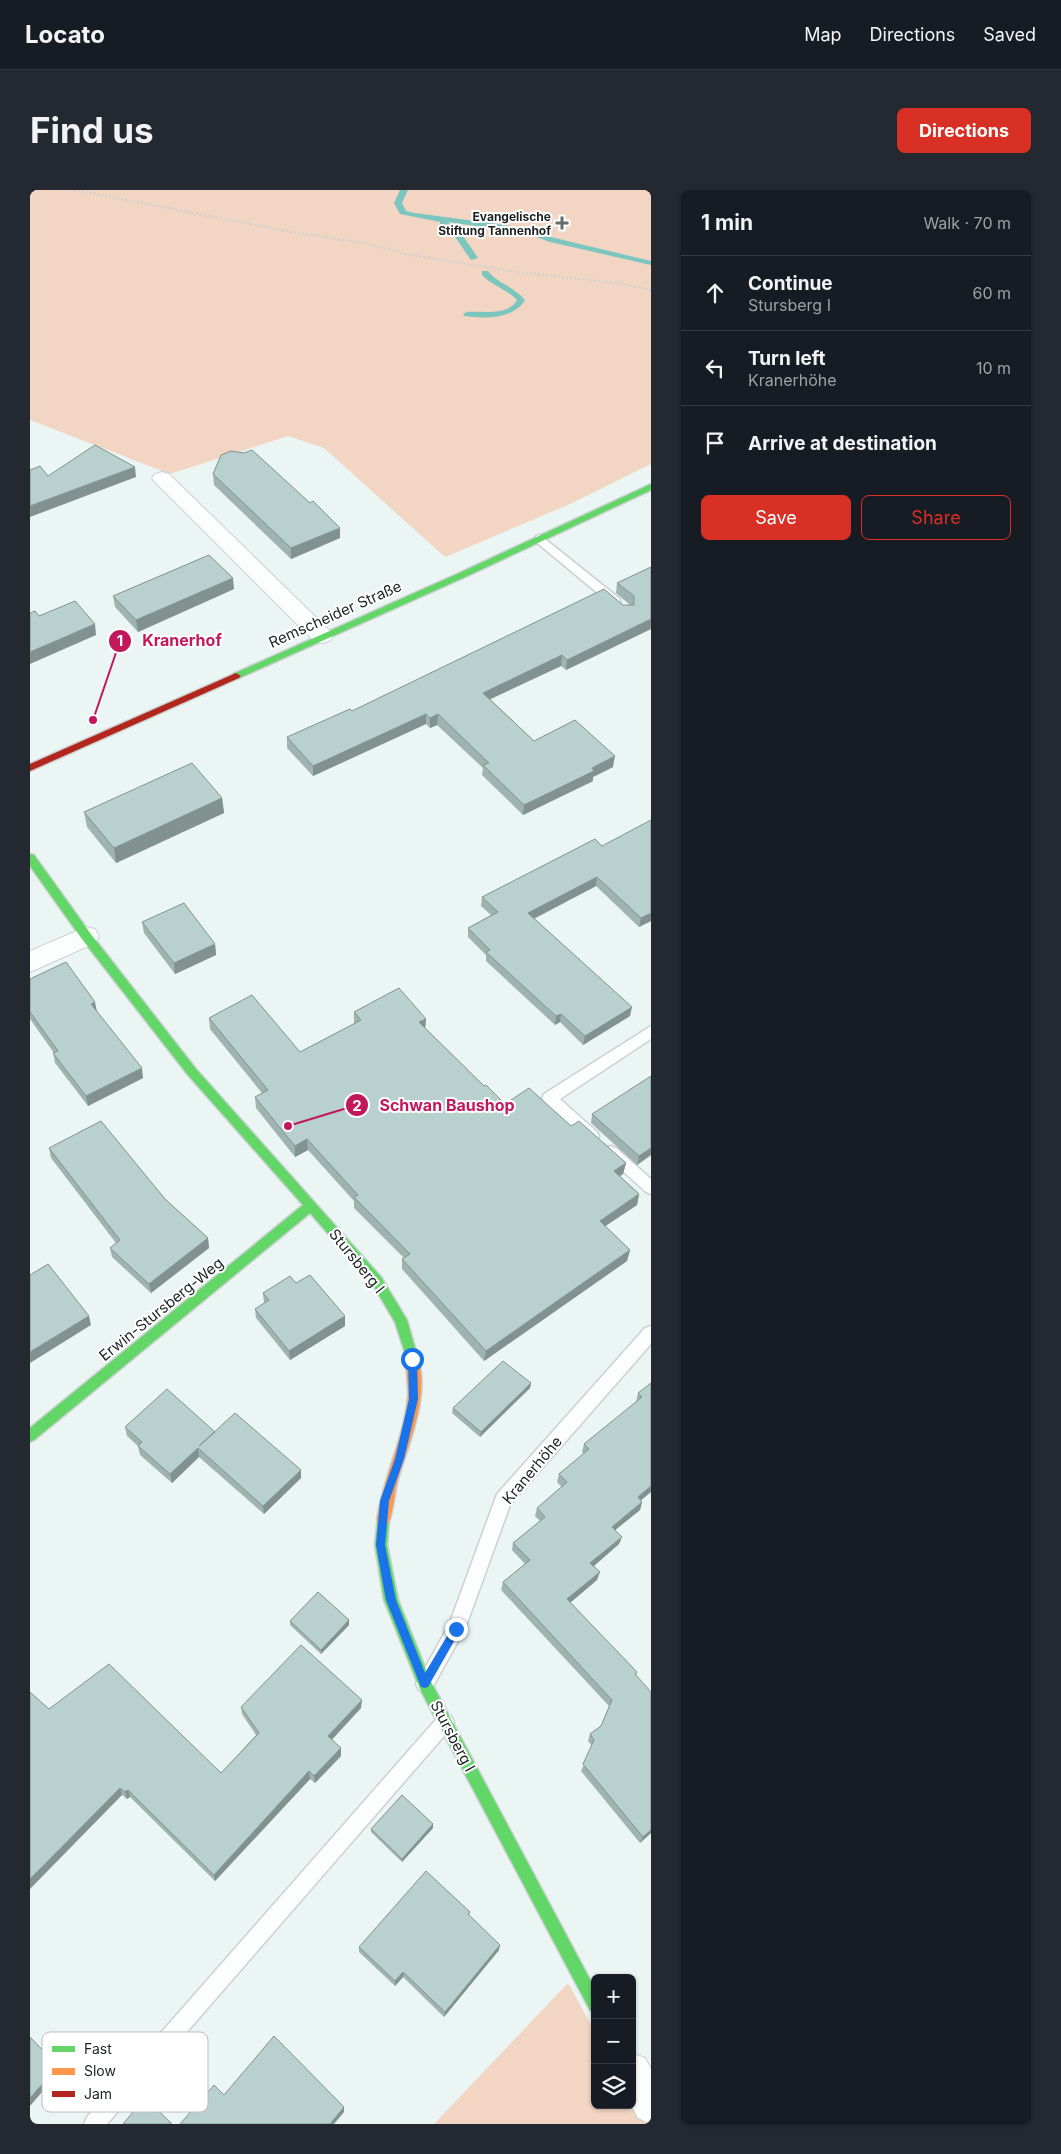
<!DOCTYPE html>
<html lang="en">
<head>
<meta charset="utf-8">
<style>
  :root { --surface:#171b24; --page:#242831; --text:#f1f3f6; --muted:#9ea1a6; --line:#363941; --accent:#d93025 }
  body { margin:0; font-family:Inter,sans-serif; background:var(--page); color:var(--text) }
  .controls { position:absolute; right:15px; bottom:15px; display:grid; overflow:hidden; border-radius:8px; box-shadow:0 1px 4px #0004 }
  .controls button { width:45px; height:45px; display:grid; place-items:center; padding:0; border:0; border-bottom:1px solid var(--line); background:var(--surface); color:var(--text); font:25px sans-serif }
  .stop { position:absolute; width:15px; height:15px; margin:-11px; border:4px solid #1a73e8; border-radius:50%; background:#fff }
  .stop.end { background:#1a73e8; border-color:#fff; box-shadow:0 1px 5px #0008 }
  .list { margin:0; padding:0; list-style:none }
  h2 { display:flex; justify-content:space-between; align-items:center; height:65px; margin:0; padding:0 20px; font-size:21px }
  h2 small { font-size:16px; font-weight:400; color:var(--muted) }
  .list li { display:grid; grid-template-columns:32px 1fr auto; gap:15px; align-items:center; box-sizing:border-box; height:75px; padding:0 20px; border-top:1px solid var(--line) }
  .list b { display:block; font-size:19px; white-space:nowrap }
  .list p { margin:0; font-size:16px; white-space:nowrap; color:var(--muted) }
  .list em { font-size:16px; font-style:normal; color:var(--muted) }
  .actions { display:flex; gap:10px; padding:15px 20px }
  .actions a { flex:1; padding:11px 0; border:1px solid var(--accent); border-radius:8px; text-align:center; font-size:18px; color:var(--accent) }
  .actions .main { background:var(--accent); color:#fff }
  .icon { flex:none; width:28px; height:28px; fill:none; stroke:currentColor; stroke-width:2; stroke-linecap:round; stroke-linejoin:round }
  .map { position:relative; flex:none; width:621px; height:1934px; overflow:hidden; border-radius:8px }
  header { display:flex; align-items:center; gap:30px; box-sizing:border-box; height:70px; padding:0 25px; background:var(--surface); border-bottom:1px solid var(--line) }
  header strong { font-size:24px }
  nav { display:flex; gap:28px; margin-inline-start:auto; font-size:18px }
  .intro { display:flex; align-items:center; justify-content:space-between; box-sizing:border-box; height:120px; padding:0 30px }
  h1 { margin:0; font-size:35px }
  .button { padding:12px 22px; border-radius:8px; background:var(--accent); color:#fff; font-size:18px; font-weight:700 }
  main { display:flex; gap:30px; padding:0 30px }
  aside { flex:1; background:var(--surface); border-radius:8px; box-shadow:0 1px 4px #0004 }
  .map>svg:first-child { display:block }
  .green { fill:#f2d5c2 }
  .lines { fill:none; stroke-linecap:round; stroke-linejoin:round }
  .stream { fill:#7cc6bf; fill-rule:evenodd }
  .lane-casing { stroke:#cad1d1; stroke-width:3 }
  .street-casing { stroke:#cad1d1; stroke-width:2 }
  .fast-casing { stroke:#cad1d1; stroke-width:3 }
  .slow-casing { stroke:#cad1d1; stroke-width:3 }
  .jam-casing { stroke:#cad1d1; stroke-width:3 }
  .path { stroke:#d0d2d2; stroke-width:2.5; stroke-dasharray:2 2; stroke-linecap:butt }
  .lane { fill:#fcfefd; fill-rule:evenodd }
  .street { fill:#fcfefd; fill-rule:evenodd }
  .fast { fill:#63d668; fill-rule:evenodd }
  .slow { fill:#ff974d; fill-rule:evenodd }
  .jam { fill:#b3261e; fill-rule:evenodd }
  .wall { fill:#9fb4b1 }
  .shaded-wall { fill:#829290 }
  .building { fill:#b9d1ce; stroke:#829290 }
  .route { fill:#1a73e8 }
  .poi-dot { fill:#646c6c; stroke:#fff; stroke-width:2 }
  .labels { text-anchor:middle; dominant-baseline:central; stroke-width:4; stroke-linejoin:round; paint-order:stroke }
  .far-poi-label { font-size:12px; font-weight:bold; fill:#1c2322; stroke:#fff; text-anchor:end }
  .street-label { font-size:15px; fill:#1c2322; stroke:#fff }
  .key { fill:#fff; stroke:#bbbdbd; stroke-width:1 }
  .key-label { font-size:14px; fill:#1c2322 }
  .leader { fill:none; stroke:#c2185b; stroke-width:2 }
  .callout-dot { fill:#c2185b; stroke:#fff; stroke-width:2 }
  .mark-label { font-size:15px; text-anchor:middle; font-weight:bold; fill:#fff }
  .callout-label { font-size:16px; text-anchor:middle; font-weight:bold; fill:#c2185b; stroke:#fff; stroke-width:4; stroke-linejoin:round; paint-order:stroke }
</style>
</head>
<body>
<header>
<strong>Locato</strong>
<nav><a>Map</a><a>Directions</a><a>Saved</a></nav>
</header>
<div class="intro"><h1>Find us</h1><a class="button">Directions</a></div>
<main>
<div class="map">
<svg width="621" height="1934" viewBox="0 0 621 1934">
  <rect width="100%" height="100%" fill="#ebf5f4"/>
  <path class="green" d="M0 0H621V274L540 314 415 367 294 258 258 246 140 284 0 230Z
    M538 1793 565 1842V1915H602V1909L616 1934H404Z"/>
  <g class="lines">
    <path class="stream" d="M370 0H378L372 13 376 21 385 23 482 36 525 48 621 71V75L520 52 492 42 417 32 427 37 448 68 441 70 421 41 410 35V32L370 24 364 13Z
      M452 81H458C468 94 485 97 495 110 484 129 454 129 434 126L433 124 437 122C453 121 478 126 487 110 477 99 462 96 452 85Z"/>
    <defs>
      <path id="lane" d="M510 345 590 409V415H582L506 352V346Z
        M621 836V849L530 909 567 942 569 946 567 950 562 952 557 950 514 912 512 908 514 904Z
        M581 956 586 958 621 989V1004L616 1002 576 966 574 962 576 958Z
        M621 1136V1154L480 1315 435 1439 401 1500 395 1503 389 1500 386 1494 419 1435 467 1304 615 1138Z
        M415 1523 421 1526 424 1532 421 1538 77 1934H54L57 1927 409 1526Z"/>
      <path id="street" d="M132 282 139 284 300 441 303 446 300 451 292 453 284 451 125 292 122 288 125 284Z
        M56 737 65 739 69 746 65 753 0 782V761Z
        M602 1863 615 1868 621 1879V1934L608 1928 601 1915Z"/>
      <path id="fast" d="M621 294V300L433 388 209 488H203L201 486 203 484 427 384Z
        M0 664 4 665 60 743 166 879 351 1087 377 1130 387 1165 385 1169 381 1170 377 1169 365 1132 343 1095 280 1023 4 1250 0 1252V1238L273 1015 158 885 52 749 0 676Z
        M353 1324 358 1326 359 1330 357 1355 368 1410 400 1490 565 1799V1822L560 1820 390 1499 354 1410 345 1355 348 1326Z"/>
      <path id="slow" d="M381 1160 385 1161C403 1199 379 1252 368 1289 364 1303 364 1321 358 1334L353 1336 348 1334 347 1330C353 1288 374 1249 378 1207 379 1196 374 1167 377 1161Z"/>
      <path id="jam" d="M206 483 211 486 209 488 0 581V574Z"/>
    </defs>
    <use href="#lane" class="lane-casing"/>
    <use href="#street" class="street-casing"/>
    <use href="#fast" class="fast-casing"/>
    <use href="#slow" class="slow-casing"/>
    <use href="#jam" class="jam-casing"/>
    <path class="path" d="M44 0 246 39 339 54 375 64 494 83 588 93 621 100"/>
    <use href="#lane" class="lane"/>
    <use href="#street" class="street"/>
    <use href="#fast" class="fast"/>
    <use href="#slow" class="slow"/>
    <use href="#jam" class="jam"/>
  </g>
  <path class="wall" d="M183 284 310 348 261 369 184 295Z
    M621 377V439L536 480 531 476 460 509 504 551 583 577 563 587V591L493 625 452 585 453 578 407 535 400 538 396 534 283 586 257 558V547L322 521 593 415H600L586 403 587 393Z
    M204 399 108 442 85 417 83 406Z
    M192 608 194 623 86 673 57 637 54 622Z
    M572 656 621 731 609 737 566 696 504 729 600 826 553 855 530 832 525 835 456 771V765L438 747V738L461 725 451 716 452 707Z
    M112 732 185 754 186 765 145 784 114 743Z
    M0 789 66 820 113 888 58 916 25 873 23 863H24L0 829Z
    M324 822 396 829 395 838 454 896 475 914 541 936 596 973 593 984 590 986 609 1004 607 1015 575 1036 600 1060 597 1071 454 1171 372 1079V1069L374 1068 324 1018V1011L278 960 265 967 226 918 225 907 232 903 180 839 179 828 270 862 324 834Z
    M562 924 621 965 607 975 561 933Z
    M19 958 135 1009 178 1048 179 1058 121 1103 82 1067 80 1058 86 1053 21 968Z
    M266 1093 315 1136 260 1170 226 1128 225 1119 234 1113 233 1103Z
    M501 1193 500 1198 450 1247 422 1223 423 1218Z
    M621 1193V1302L611 1310 612 1312 610 1320 585 1340 589 1354 564 1376 567 1390 540 1413 607 1482 606 1485 621 1643 610 1653 551 1581 562 1556 558 1551 560 1544 571 1536 579 1516 471 1400 473 1392 495 1374 482 1360 483 1353 510 1331 505 1326 507 1318 532 1297 527 1292 529 1284 554 1264 552 1262 554 1254 606 1212 608 1203Z
    M95 1237 185 1242 271 1280V1288L234 1324 169 1267 142 1293 110 1265 108 1256 97 1246Z
    M319 1430V1435L291 1464 260 1435V1431Z
    M211 1517 331 1518 301 1550 311 1566 285 1593 280 1589 185 1691 100 1607 97 1609 92 1605 19 1519 191 1583 226 1545 212 1524Z
    M403 1634V1638L372 1672 341 1642V1639Z
    M440 1722 439 1726 469 1760 414 1827 373 1787 365 1796 329 1762V1757Z"/>
  <path class="shaded-wall" d="M105 277 106 287 0 327V316Z
    M310 338V348L261 369V358Z
    M203 388 204 399 108 442 106 430Z
    M621 429V439L536 480 537 470Z
    M65 434 66 445 0 474V462Z
    M532 465 531 476 452 513 453 503Z
    M396 524V534L283 586V576Z
    M408 524 407 535 400 538V528Z
    M585 566 583 577 563 587V591L493 625 494 615Z
    M192 608 194 623 86 673 84 658Z
    M567 687 566 696 497 732 498 723Z
    M621 723V731L609 737 611 728Z
    M185 754 186 765 145 784 144 773Z
    M65 812 67 822 61 814Z
    M602 817 600 826 553 855 555 846Z
    M531 824 530 832 525 835 526 826Z
    M396 829 395 840 389 832Z
    M112 878 113 888 58 916 56 906Z
    M277 949 278 960 265 967V956Z
    M621 958V965L607 975 609 966Z
    M596 973 593 984 582 991 584 981Z
    M609 1004 607 1015 568 1041 570 1031Z
    M178 1048 179 1058 121 1103 119 1094Z
    M600 1060 597 1071 454 1171 456 1161Z
    M59 1126 61 1135 0 1173V1162Z
    M315 1126V1136L260 1170 259 1161Z
    M501 1193 500 1198 450 1247 451 1242Z
    M168 1258 169 1267 142 1293 140 1284Z
    M271 1280V1288L234 1324 233 1316Z
    M621 1296V1302L605 1315 608 1307Z
    M612 1312 610 1320 579 1345 582 1337Z
    M592 1347 589 1354 558 1381 560 1373Z
    M570 1382 567 1390 535 1417 537 1409Z
    M319 1430V1435L291 1464V1460Z
    M332 1510 331 1518 298 1554V1546Z
    M311 1558V1566L285 1593 284 1586Z
    M279 1581 280 1589 185 1691 184 1685Z
    M90 1598 92 1605 0 1699V1689Z
    M98 1600 100 1607 97 1609 95 1602Z
    M403 1634V1638L372 1672V1669Z
    M621 1640V1643L610 1653 613 1647Z
    M470 1755 469 1760 414 1827 415 1822Z
    M373 1782V1787L365 1796V1791Z
    M28 1876 31 1880 0 1916V1908Z
    M314 1917V1922L304 1934H300Z"/>
  <path class="building" d="M65 255 105 277 0 316V280L10 276 18 286Z
    M222 260 280 313 283 311 310 338 261 358 183 284 191 265 201 261 214 263Z
    M179 365 203 388 106 430 83 406Z
    M621 377V429L537 470 532 465 453 503 504 551 545 530 585 566 562 578 564 581 494 615 453 575 459 573 408 524 400 528 396 524 283 576 257 547 320 519 322 521 574 399 593 415H604V406L587 393Z
    M45 411 65 434 0 462V423L5 421 9 426Z
    M162 573 192 608 84 658 54 622Z
    M621 630V723L611 728 567 687 498 723 602 817 555 846 531 824 526 826 456 762 460 760 438 738 468 722 452 707 565 649 572 656Z
    M154 713 185 754 144 773 112 732Z
    M36 772 65 812 61 814 112 878 56 906 23 863 28 861 0 822V789Z
    M369 798 396 829 389 832 454 896 456 895 475 914 499 898 541 936 549 931 596 973 584 981 609 1004 570 1031 600 1060 456 1161 372 1069 380 1064 324 1007 328 1005 277 949 265 956 225 907 238 900 179 828 222 805 270 862 331 830 324 822Z
    M621 886V958L609 966 562 924Z
    M71 931 135 1009 178 1048 119 1094 80 1058 90 1050 19 958Z
    M18 1074 59 1126 0 1162V1085Z
    M280 1085 315 1126 259 1161 225 1119 239 1110 233 1103 260 1086 266 1093Z
    M473 1171 501 1193 451 1242 423 1218Z
    M621 1193V1296L608 1307 612 1312 582 1337 592 1347 560 1373 570 1382 537 1409 607 1482 605 1484 621 1502V1640L613 1647 553 1574 564 1550 560 1544 571 1536 582 1510 473 1392 500 1370 483 1353 515 1327 507 1318 537 1292 529 1284 559 1259 554 1254 612 1207 608 1203Z
    M137 1199 185 1242 169 1256 205 1223 271 1280 233 1316 168 1258 140 1284 108 1256 112 1252 95 1237Z
    M288 1402 319 1430 291 1460 260 1431Z
    M271 1455 332 1510 298 1546 311 1558 284 1586 279 1581 184 1685 98 1600 95 1602 90 1598 0 1689V1502L19 1519 79 1474 191 1583 229 1543 211 1517Z
    M372 1605 403 1634 372 1669 341 1639Z
    M396 1681 440 1722 438 1724 470 1755 415 1822 373 1782 365 1791 329 1757Z
    M244 1846 314 1917 300 1934H150L184 1895 194 1905Z
    M0 1847 28 1876 0 1908Z
    M115 1908 142 1934H93Z"/>
  <path class="route" d="M382 1165 387 1169 388 1209 374 1269 359 1311 355 1355 366 1410 395 1483 423 1436 426 1434 431 1439 398 1497 395 1498 391 1497 356 1410 346 1355 350 1311 365 1269 379 1209 378 1169Z"/>
  <path class="poi-dot" d="M529.5 25.5h5v5h5v5h-5v5h-5v-5h-5v-5h5z"/>
  <g class="labels">
    <g class="far-poi-label">
      <text x="521" y="26">Evangelische<tspan x="521" dy="14">Stiftung Tannenhof</tspan></text>
    </g>
    <g class="street-label">
      <text transform="translate(305 424) rotate(-24)">Remscheider Straße</text>
      <text transform="translate(327 1071) rotate(51)">Stursberg I</text>
      <text transform="translate(131 1119) rotate(-39)">Erwin-Stursberg-Weg</text>
      <text transform="translate(502 1280) rotate(-50)">Kranerhöhe</text>
      <text transform="translate(423 1546) rotate(62)">Stursberg I</text>
    </g>
  </g>
  <rect x="12" y="1842" width="166" height="80" rx="8" class="key"/>
  <rect x="22" y="1856" width="23" height="6" fill="#63d668"/>
  <rect x="22" y="1878" width="23" height="7" fill="#ff974d"/>
  <rect x="22" y="1901" width="23" height="6" fill="#b3261e"/>
  <g class="key-label">
    <text x="54" y="1864">Fast</text>
    <text x="54" y="1886">Slow</text>
    <text x="54" y="1909">Jam</text>
  </g>
  <path class="leader" d="M63 530L90 451M258 936L327 915"/>
  <g class="callout-dot">
    <circle cx="63" cy="530" r="5"/>
    <circle cx="258" cy="936" r="5"/>
    <circle cx="90" cy="451" r="12"/>
    <circle cx="327" cy="915" r="12"/>
  </g>
  <g class="mark-label">
    <text x="90" y="456">1</text>
    <text x="327" y="921">2</text>
  </g>
  <g class="callout-label">
    <text x="152" y="456">Kranerhof</text>
    <text x="417" y="921">Schwan Baushop</text>
  </g>
</svg>
<div class="controls">
<button>+</button>
<button>−</button>
<button><svg class="icon" aria-label="layers" viewBox="0 0 24 24"><path d="M12 4l9 5-9 5-9-5zM3 14l9 5 9-5"/></svg></button>
</div>
<div class="stop" style="left:382px;top:1169px"></div>
<div class="stop end" style="left:426px;top:1439px"></div>
</div>
<aside>
<h2>1 min<small>Walk · 70 m</small></h2>
<ul class="list">
<li><svg class="icon" aria-label="ahead" viewBox="0 0 24 24"><path d="M12 20V5M6 11l6-6 6 6"/></svg><div><b>Continue</b><p>Stursberg I</p></div><em>60 m</em></li>
<li><svg class="icon" aria-label="left" viewBox="0 0 24 24"><path d="M17 20v-9H6M10 6l-5 5 5 5"/></svg><div><b>Turn left</b><p>Kranerhöhe</p></div><em>10 m</em></li>
<li><svg class="icon" aria-label="arrive" viewBox="0 0 24 24"><path d="M6 21V4h12l-3 4 3 4H6"/></svg><div><b>Arrive at destination</b></div></li>
</ul>
<div class="actions"><a class="main">Save</a><a>Share</a></div>
</aside>
</main>
</body>
</html>
